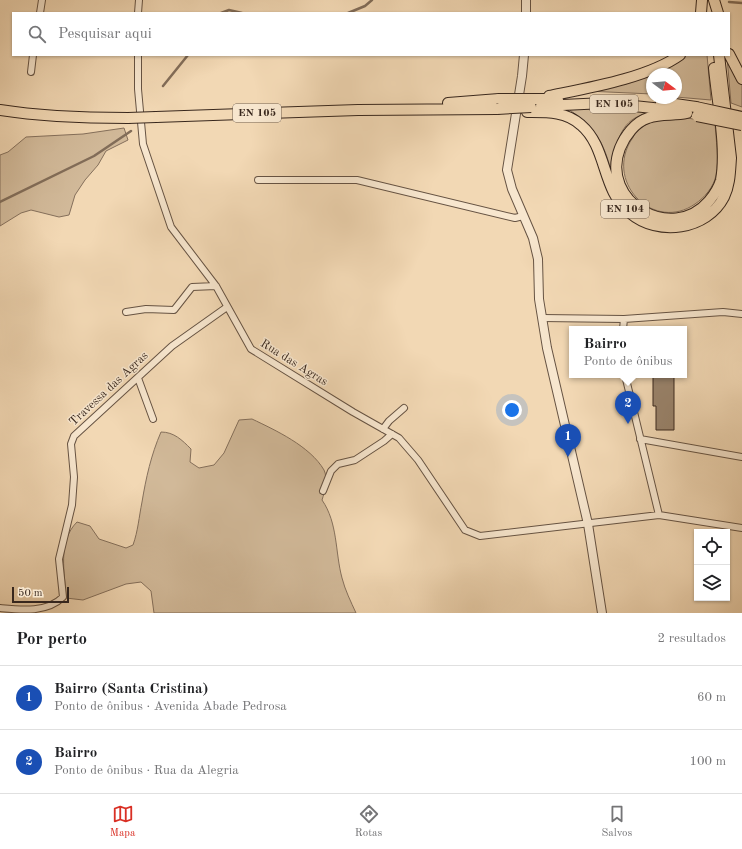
<!DOCTYPE html>
<html lang="pt">
<head>
<meta charset="utf-8">
<style>
  :root { --surface:#fff; --page:#f6f6f6; --text:#202124; --muted:#757577; --line:#e0e0e0; --accent:#d93025 }
  body { margin:0; font-family:"Old Standard TT",serif; background:var(--page); color:var(--text) }
  .controls { position:absolute; right:12px; bottom:12px; display:grid; overflow:hidden; border-radius:0px; box-shadow:0 1px 3px #0004 }
  .controls button { width:36px; height:36px; display:grid; place-items:center; padding:0; border:0; border-bottom:1px solid var(--line); background:var(--surface); color:var(--text); font:20px sans-serif }
  .compass { position:absolute; left:646px; top:68px; width:36px; height:36px; border-radius:50%; background:var(--surface); box-shadow:0 1px 3px #0004; rotate:106deg }
  .scale { position:absolute; left:12px; bottom:10px; width:57px; box-sizing:border-box; padding-left:4px; border:2px solid #38271d; border-top:0; font-size:11px; line-height:14px; white-space:nowrap; color:#38271d; -webkit-text-stroke:3px #f7e6ce; paint-order:stroke }
  .you { position:absolute; left:512px; top:410px; width:14px; height:14px; margin:-10px; border:3px solid #fff; border-radius:50%; background:#1a73e8; box-shadow:0 0 0 6px #1a73e833 }
  .badge { display:grid; place-items:center; width:26px; height:26px; border-radius:50%; background:var(--accent); color:#fff; font-size:13px; font-weight:700 }
  .pin { position:absolute; translate:-50% -33px; filter:drop-shadow(0 1px 2px #0008) }
  .pin::after { content:''; position:absolute; top:21px; width:14px; height:12px; background:inherit; clip-path:polygon(0 0,100% 0,50% 100%) }
  .popup { position:absolute; left:569px; top:326px; width:118px; height:52px; box-sizing:border-box; display:grid; place-content:center; border-radius:0px; background:var(--surface); filter:drop-shadow(0 1px 3px #0005); font-size:13px; white-space:nowrap; color:var(--muted) }
  .popup b { font-size:15px; color:var(--text) }
  .popup::after { content:''; position:absolute; left:50%; top:100%; margin-left:-8px; border:8px solid transparent; border-top-color:var(--surface) }
  .list { margin:0; padding:0; list-style:none }
  h2 { display:flex; justify-content:space-between; align-items:center; height:52px; margin:0; padding:0 16px; font-size:17px }
  h2 small { font-size:13px; font-weight:400; color:var(--muted) }
  .list li { display:grid; grid-template-columns:26px 1fr auto; gap:12px; align-items:center; box-sizing:border-box; height:64px; padding:0 16px; border-top:1px solid var(--line) }
  .list b { display:block; font-size:15px; white-space:nowrap }
  .list p { margin:0; font-size:13px; white-space:nowrap; color:var(--muted) }
  .list em { font-size:13px; font-style:normal; color:var(--muted) }
  .icon { flex:none; width:22px; height:22px; fill:none; stroke:currentColor; stroke-width:2; stroke-linecap:round; stroke-linejoin:round }
  .map { position:relative; flex:none; width:742px; height:613px; overflow:hidden }
  .search { position:absolute; background:var(--surface); box-shadow:0 1px 3px #0004; left:12px; right:12px; top:12px; height:44px; display:flex; align-items:center; gap:10px; box-sizing:border-box; padding:0 14px; border-radius:0px; color:var(--muted); font-size:15px }
  .sheet { height:180px; background:var(--surface) }
  nav { display:flex; justify-content:space-around; align-items:center; box-sizing:border-box; height:56px; border-top:1px solid var(--line); background:var(--surface); font-size:11px; color:var(--muted) }
  nav a { display:grid; justify-items:center; gap:2px }
  nav .on { color:var(--accent) }
  .map>svg:first-child { display:block }
  .green { fill:#d2ba9a; stroke:#85705c }
  .lines { fill:none; stroke-linecap:round; stroke-linejoin:round }
  .stream { stroke:#826d59; stroke-width:2.5 }
  .building { fill:#99836c; stroke:#38271d }
  .minor-casing { stroke:#665343; stroke-width:8 }
  .tertiary-casing { stroke:#665343; stroke-width:10 }
  .primary-casing { stroke:#38271d; stroke-width:12 }
  .minor { stroke:#f7e6ce; stroke-width:6 }
  .tertiary { stroke:#f7e6ce; stroke-width:8 }
  .primary { stroke:#f2d8b4; stroke-width:10 }
  .primary-bridge-casing { stroke:#38271d; stroke-width:12; stroke-linecap:butt }
  .primary-bridge { stroke:#f2d8b4; stroke-width:10 }
  .labels { text-anchor:middle; dominant-baseline:central; stroke-width:3; stroke-linejoin:round; paint-order:stroke }
  .shield { fill:#f7e6ce; stroke:#716052; stroke-width:1 }
  .shield-label { font-size:11px; font-weight:bold; fill:#38271d }
  .street-label { font-size:12px; fill:#38271d; stroke:#f7e6ce }
</style>
</head>
<body>
<div class="map">
<svg width="742" height="613" viewBox="0 0 742 613">
  <rect width="100%" height="100%" fill="#f2d8b4"/>
  <filter id="stains"><feTurbulence type="fractalNoise" baseFrequency=".005" numOctaves="4"/><feColorMatrix values="0 0 0 0 .2 0 0 0 0 .09 0 0 0 0 .02 0 0 0 .5 -.17"/></filter>
  <radialGradient id="worn" r=".72"><stop offset=".6" stop-color="#630" stop-opacity="0"/><stop offset="1" stop-color="#630" stop-opacity=".3"/></radialGradient>
  <path class="green" d="M686 55H707L711 100 676 97V74H652V94L586 91 671 65Z
    M727 57 742 81V107L731 103Z
    M567 108 652 111C647 114 640 115 635 118 617 128 613 156 612 174 603 140 596 129 567 108Z
    M666 117H682L715 123C716 140 719 158 716 175 714 187 704 198 695 204 655 232 606 185 630 142 633 138 635 133 638 130 646 123 657 120 666 117Z
    M124 128 128 140 106 151 98 165 85 180 75 195 69 215 59 217 31 210 21 213 0 226V155L8 152 26 137 83 134Z
    M252 419C275 430 310 446 324 470 328 478 325 491 322 500 338 523 335 552 342 578 345 590 351 602 356 613H154L151 591 141 582 126 584 83 600 66 598C65 573 57 542 77 522L90 526 99 539 126 548 133 545C138 531 139 517 142 502 146 478 151 455 161 432 174 432 182 440 191 449L190 462 199 468 214 465 224 453 239 420Z"/>
  <g class="lines">
    <path class="stream" d="M729 2 742 3
      M221 13 229 10 242 13
      M348 13 365 6 372 0
      M163 86 188 55
      M0 202 94 156 131 131"/>
  </g>
  <path class="building" d="M653 375H674V430H656V406H653Z"/>
  <g class="lines">
    <defs>
      <path id="minor" d="M40 13 42 0
        M138 13 139 0
        M138 55V89L143 144 171 227 216 286 251 349 353 412 399 438 418 460 465 530 480 536 659 515 742 528
        M31 72 33 55
        M258 180H357L515 218 523 216
        M126 312 146 309 174 310 192 287 216 286
        M542 318 624 319 723 312 742 314
        M623 329 624 319
        M625 375 659 515
        M138 378 153 419
        M383 429 389 421 404 408
        M640 439 742 457
        M323 491 331 471 338 464 355 460 384 441 392 434
        M0 608C21 610 47 613 63 597L59 559 72 505 74 477 71 444 74 436 172 346 227 307"/>
      <path id="tertiary" d="M526 13V0
        M524 55 522 76 507 170 512 189 533 238 538 259 539 299 547 348 588 524 602 613"/>
      <path id="primary" d="M714 0 718 13
        M701 13 702 0
        M729 54 742 79
        M549 96C588 88 648 78 680 55
        M534 99H558
        M661 102 696 107
        M448 103 499 99
        M541 106 605 103 672 110
        M0 110C43 117 85 118 128 118
        M527 112C546 112 566 111 581 125 608 148 601 190 630 213 658 237 707 230 724 197 730 185 730 171 731 158L719 55
        M687 113C674 116 661 113 648 118 635 122 625 136 620 148 599 202 672 244 709 201 714 195 719 187 721 180 727 148 717 101 714 68
        M156 117 358 110 497 109"/>
    </defs>
    <use href="#minor" class="minor-casing"/>
    <use href="#tertiary" class="tertiary-casing"/>
    <use href="#primary" class="primary-casing"/>
    <use href="#minor" class="minor"/>
    <use href="#tertiary" class="tertiary"/>
    <use href="#primary" class="primary"/>
    <defs>
      <path id="primary-bridge" d="M499 99H534
        M696 107 742 117
        M497 109 531 107
        M697 116 742 125
        M128 118 156 117"/>
    </defs>
    <use href="#primary-bridge" class="primary-bridge-casing"/>
    <use href="#primary-bridge" class="primary-bridge"/>
  </g>
  <g class="labels">
    <g class="shield">
      <rect x="590" y="95" width="48" height="18" rx="3"/>
      <rect x="233" y="104" width="48" height="18" rx="3"/>
      <rect x="601" y="200" width="48" height="18" rx="3"/>
    </g>
    <g class="shield-label">
      <text x="614" y="104">EN 105</text>
      <text x="257" y="113">EN 105</text>
      <text x="625" y="209">EN 104</text>
    </g>
    <g class="street-label">
      <text transform="translate(294 363) rotate(32)">Rua das Agras</text>
      <text transform="translate(109 389) rotate(-43)">Travessa das Agras</text>
    </g>
  </g>
  <rect width="100%" height="100%" filter="url(#stains)"/>
  <rect width="100%" height="100%" fill="url(#worn)"/>
</svg>
<div class="controls">
<button><svg class="icon" aria-label="locate" viewBox="0 0 24 24"><circle cx="12" cy="12" r="6"/><path d="M12 2v4M12 18v4M2 12h4M18 12h4"/></svg></button>
<button><svg class="icon" aria-label="layers" viewBox="0 0 24 24"><path d="M12 4l9 5-9 5-9-5zM3 14l9 5 9-5"/></svg></button>
</div>
<svg class="compass" viewBox="-18 -18 36 36"><path d="M0-13l5 13h-10z" fill="#e53935"/><path d="M0 13l5-13h-10z" fill="#757577"/></svg>
<div class="scale">50 m</div>
<div class="you"></div>
<div class="pin badge" style="left:568px;top:457px;background:#1a4fb4">1</div>
<div class="pin badge" style="left:628px;top:424px;background:#1a4fb4">2</div>
<div class="popup"><b>Bairro</b>Ponto de ônibus</div>
<div class="search"><svg class="icon" aria-label="search" viewBox="0 0 24 24"><circle cx="10" cy="10" r="6"/><path d="M15 15l6 6"/></svg>Pesquisar aqui</div>
</div>
<section class="sheet">
<h2>Por perto<small>2 resultados</small></h2>
<ul class="list">
<li><span class="badge" style="background:#1a4fb4">1</span><div><b>Bairro (Santa Cristina)</b><p>Ponto de ônibus · Avenida Abade Pedrosa</p></div><em>60 m</em></li>
<li><span class="badge" style="background:#1a4fb4">2</span><div><b>Bairro</b><p>Ponto de ônibus · Rua da Alegria</p></div><em>100 m</em></li>
</ul>
</section>
<nav>
<a class="on"><svg class="icon" aria-label="map" viewBox="0 0 24 24"><path d="M3 6l6-2 6 2 6-2v14l-6 2-6-2-6 2zM9 4v14M15 6v14"/></svg>Mapa</a>
<a><svg class="icon" aria-label="directions" viewBox="0 0 24 24"><path d="M12 3l9 9-9 9-9-9zM9 14v-3h6M13 9l2 2-2 2"/></svg>Rotas</a>
<a><svg class="icon" aria-label="saved" viewBox="0 0 24 24"><path d="M7 4h10v16l-5-4-5 4z"/></svg>Salvos</a>
</nav>
</body>
</html>
